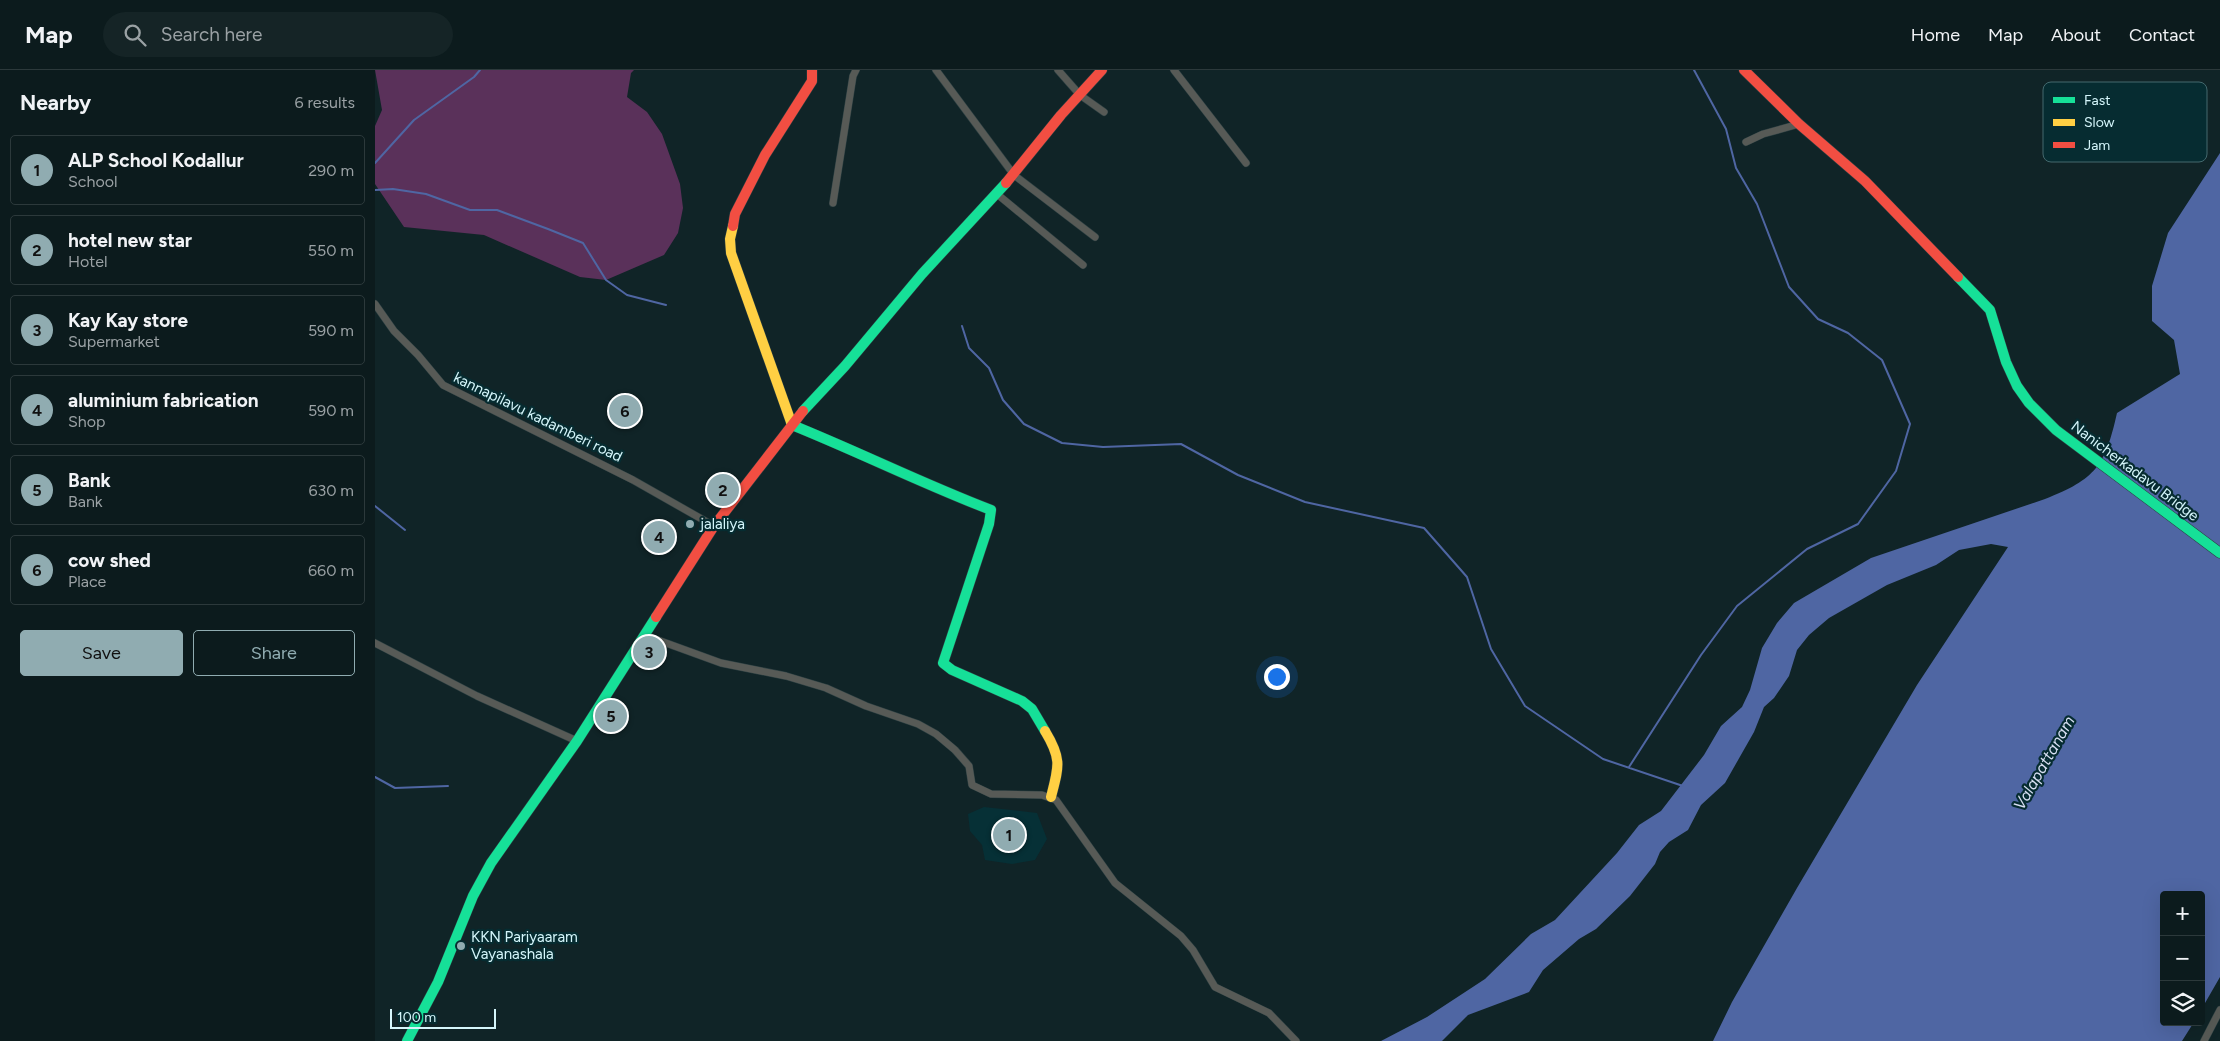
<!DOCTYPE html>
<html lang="en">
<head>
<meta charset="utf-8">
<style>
  :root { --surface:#0c1b1d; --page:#152426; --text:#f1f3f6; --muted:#9aa1a4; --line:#2c393b; --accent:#90acb1 }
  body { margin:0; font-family:Figtree,sans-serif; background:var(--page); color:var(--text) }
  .controls { position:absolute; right:15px; bottom:15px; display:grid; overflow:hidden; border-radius:5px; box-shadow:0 5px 20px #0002 }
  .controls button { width:45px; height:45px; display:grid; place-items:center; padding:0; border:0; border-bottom:1px solid var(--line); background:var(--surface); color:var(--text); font:25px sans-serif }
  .scale { position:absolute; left:15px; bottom:12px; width:106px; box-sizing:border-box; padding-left:5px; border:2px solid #d5f6fb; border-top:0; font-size:14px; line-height:18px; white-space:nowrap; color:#d5f6fb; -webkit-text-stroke:4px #062c31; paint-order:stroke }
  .you { position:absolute; left:901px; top:606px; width:18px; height:18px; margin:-12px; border:4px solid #fff; border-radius:50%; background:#1a73e8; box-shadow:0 0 0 8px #1a73e833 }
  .badge { display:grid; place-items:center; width:32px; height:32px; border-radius:50%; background:var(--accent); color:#111; font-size:16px; font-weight:700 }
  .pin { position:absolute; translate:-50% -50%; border:2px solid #fff; box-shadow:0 1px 5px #0006 }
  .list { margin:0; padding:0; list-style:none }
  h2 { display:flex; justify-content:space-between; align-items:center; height:65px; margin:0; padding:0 20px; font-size:21px }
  h2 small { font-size:16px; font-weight:400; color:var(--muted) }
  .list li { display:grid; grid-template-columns:32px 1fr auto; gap:15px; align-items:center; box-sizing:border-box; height:70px; margin:0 10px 10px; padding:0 10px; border:1px solid var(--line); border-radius:5px }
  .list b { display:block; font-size:19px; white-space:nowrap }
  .list p { margin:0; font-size:16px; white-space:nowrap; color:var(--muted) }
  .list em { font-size:16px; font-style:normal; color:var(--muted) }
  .actions { display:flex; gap:10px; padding:15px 20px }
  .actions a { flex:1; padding:11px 0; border:1px solid var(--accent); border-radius:5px; text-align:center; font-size:18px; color:var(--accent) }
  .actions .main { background:var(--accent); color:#111 }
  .icon { flex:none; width:28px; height:28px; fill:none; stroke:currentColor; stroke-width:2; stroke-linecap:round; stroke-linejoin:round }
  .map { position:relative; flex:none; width:1845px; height:971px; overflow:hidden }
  header { display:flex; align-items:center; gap:30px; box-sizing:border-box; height:70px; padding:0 25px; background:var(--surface); border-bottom:1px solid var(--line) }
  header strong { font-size:24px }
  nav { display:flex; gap:28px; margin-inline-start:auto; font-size:18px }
  .search { width:350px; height:45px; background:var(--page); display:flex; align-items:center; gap:12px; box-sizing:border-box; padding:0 18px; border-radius:28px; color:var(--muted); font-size:19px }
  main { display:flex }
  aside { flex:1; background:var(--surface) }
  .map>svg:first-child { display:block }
  .built { fill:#063036 }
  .green { fill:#5a315a }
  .water { fill:#4f66a3 }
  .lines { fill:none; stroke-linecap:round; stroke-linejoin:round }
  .stream { stroke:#4f66a3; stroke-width:2 }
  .street-casing { stroke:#2d4043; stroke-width:8 }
  .fast-casing { stroke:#2d4043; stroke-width:11 }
  .slow-casing { stroke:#2d4043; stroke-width:11 }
  .jam-casing { stroke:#2d4043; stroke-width:11 }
  .street { stroke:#575a56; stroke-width:7 }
  .fast { stroke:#16e098; stroke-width:10 }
  .slow { stroke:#ffcf43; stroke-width:10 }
  .jam { stroke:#f24e42; stroke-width:10 }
  .poi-dot { fill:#90acb1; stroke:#062c31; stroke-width:2 }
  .labels { text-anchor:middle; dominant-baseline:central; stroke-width:4.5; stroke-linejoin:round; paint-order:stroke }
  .street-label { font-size:15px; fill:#d5f6fb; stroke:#062c31 }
  .poi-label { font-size:15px; fill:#d5f6fb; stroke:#062c31; text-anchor:start }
  .water-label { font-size:16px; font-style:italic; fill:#d8e0f3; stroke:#062c31 }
  .key { fill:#062c31; stroke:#44696e; stroke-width:1 }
  .key-label { font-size:14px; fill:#d5f6fb }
</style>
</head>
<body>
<header>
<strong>Map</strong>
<div class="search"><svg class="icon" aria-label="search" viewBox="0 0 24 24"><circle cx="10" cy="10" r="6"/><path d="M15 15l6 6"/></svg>Search here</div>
<nav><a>Home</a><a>Map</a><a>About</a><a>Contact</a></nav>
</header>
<main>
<aside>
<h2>Nearby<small>6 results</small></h2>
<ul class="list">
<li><span class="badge">1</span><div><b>ALP School Kodallur</b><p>School</p></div><em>290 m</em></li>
<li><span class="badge">2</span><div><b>hotel new star</b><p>Hotel</p></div><em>550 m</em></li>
<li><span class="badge">3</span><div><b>Kay Kay store</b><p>Supermarket</p></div><em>590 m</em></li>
<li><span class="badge">4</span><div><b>aluminium fabrication</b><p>Shop</p></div><em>590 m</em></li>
<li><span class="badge">5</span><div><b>Bank</b><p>Bank</p></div><em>630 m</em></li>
<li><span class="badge">6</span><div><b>cow shed</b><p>Place</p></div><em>660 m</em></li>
</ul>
<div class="actions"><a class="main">Save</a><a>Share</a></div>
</aside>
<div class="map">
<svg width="1845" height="971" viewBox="0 0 1845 971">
  <rect width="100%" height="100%" fill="#102427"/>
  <path class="built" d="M609 737 662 743 672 769 660 790 637 794 610 790 607 775 595 761 593 744Z"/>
  <path class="green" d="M0 0H259L256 3 252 27 272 42 287 64 305 114 308 138 303 163 289 185 231 210 205 207 109 165 29 157 0 114V56L7 40Z"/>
  <path class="water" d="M1845 83V907L1826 940V825H1789V952H1819L1807 971H1338L1357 932 1422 818 1542 615 1633 477 1616 474 1584 480 1561 495 1512 515 1454 548 1434 565 1422 580 1414 606 1399 628 1389 637 1379 662 1350 713 1326 735 1313 760 1294 772 1285 782 1280 794 1255 826 1221 859 1204 869 1168 900 1154 922 1093 945 1067 971H1006L1052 947 1110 909 1156 864 1180 850 1242 783 1264 755 1286 741 1329 685 1346 656 1367 637 1375 620 1387 578 1402 553 1419 533 1496 488 1670 429C1721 409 1730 396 1742 343L1805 304 1799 270 1777 251V216L1793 163Z"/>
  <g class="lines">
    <path class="stream" d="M0 93 39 50 99 7 105 0
      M0 120 18 119 51 124 95 140H122L173 159 208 173 231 210 252 225 291 235
      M587 256 594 278 614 298 628 330 649 354 687 373 728 377 806 374 863 405 930 432 1049 458 1092 507 1116 579 1150 636 1228 689 1308 716
      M0 436 30 460
      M1254 697 1326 585 1362 536 1432 479 1483 454 1521 401 1535 354 1507 290 1473 263 1443 249 1414 217 1382 134 1361 98 1351 59 1319 0
      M0 707 20 718 73 716"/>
    <defs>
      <path id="street" d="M561 0 639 105 720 167
        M683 0 705 25 729 42
        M799 0 871 93
        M1371 72 1388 64 1424 54
        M622 124 708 195
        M458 133 478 6 481 0
        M0 234 19 261 43 285 68 315 258 410 339 456
        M269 565 346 593 411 606 451 618 491 636 543 654 561 664 580 680 594 696 597 715 616 724 667 725 681 730 740 813 806 866 818 880 840 917 894 943 921 971
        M0 573 102 626 202 671
        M1829 971 1845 940"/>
      <path id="fast" d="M1583 207 1615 240 1631 292 1642 316 1654 333 1681 360 1845 483
        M428 341 470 296 547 204 631 113
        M416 352 417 355C484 382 548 414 616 440L614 454 568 593 577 600 647 631 657 639 670 661
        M32 971 63 912 98 826 116 793 202 671 281 547"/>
      <path id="slow" d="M358 156 355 169 356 183 416 352
        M670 661C687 689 684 696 676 727"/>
      <path id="jam" d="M1369 0 1424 54 1490 111 1583 207
        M631 113 686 45 727 0
        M358 156 360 144 390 85 437 11V0
        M281 547 339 456 428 341"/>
    </defs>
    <use href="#street" class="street-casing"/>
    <use href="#fast" class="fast-casing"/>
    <use href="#slow" class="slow-casing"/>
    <use href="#jam" class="jam-casing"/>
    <use href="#street" class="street"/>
    <use href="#fast" class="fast"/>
    <use href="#slow" class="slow"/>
    <use href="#jam" class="jam"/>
  </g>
  <g class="poi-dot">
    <circle cx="315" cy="454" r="5"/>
    <circle cx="86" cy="876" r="5"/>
  </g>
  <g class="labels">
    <g class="street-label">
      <text transform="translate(163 347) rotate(26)">kannapilavu kadamberi road</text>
      <text transform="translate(1760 401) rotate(37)">Nanicherkadavu Bridge</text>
    </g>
    <g class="poi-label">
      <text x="325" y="454">jalaliya</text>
      <text x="96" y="867">KKN Pariyaaram<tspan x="96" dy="17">Vayanashala</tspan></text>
    </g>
    <g class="water-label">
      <text transform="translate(1669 693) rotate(-60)">Valapattanam</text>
    </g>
  </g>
  <rect x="1668" y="12" width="164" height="80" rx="8" class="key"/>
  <rect x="1678" y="27" width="22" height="6" fill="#16e098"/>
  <rect x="1678" y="49" width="22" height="7" fill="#ffcf43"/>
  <rect x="1678" y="72" width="22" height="6" fill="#f24e42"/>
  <g class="key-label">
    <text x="1709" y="35">Fast</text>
    <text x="1709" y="57">Slow</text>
    <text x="1709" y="80">Jam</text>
  </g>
</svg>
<div class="controls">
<button>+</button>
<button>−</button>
<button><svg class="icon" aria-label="layers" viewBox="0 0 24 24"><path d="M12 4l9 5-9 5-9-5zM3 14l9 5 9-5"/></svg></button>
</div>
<div class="scale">100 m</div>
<div class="you"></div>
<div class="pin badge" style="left:634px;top:765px">1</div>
<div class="pin badge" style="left:348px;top:420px">2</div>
<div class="pin badge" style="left:274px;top:582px">3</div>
<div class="pin badge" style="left:284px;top:467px">4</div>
<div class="pin badge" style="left:236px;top:646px">5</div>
<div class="pin badge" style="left:250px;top:341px">6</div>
</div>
</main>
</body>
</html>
